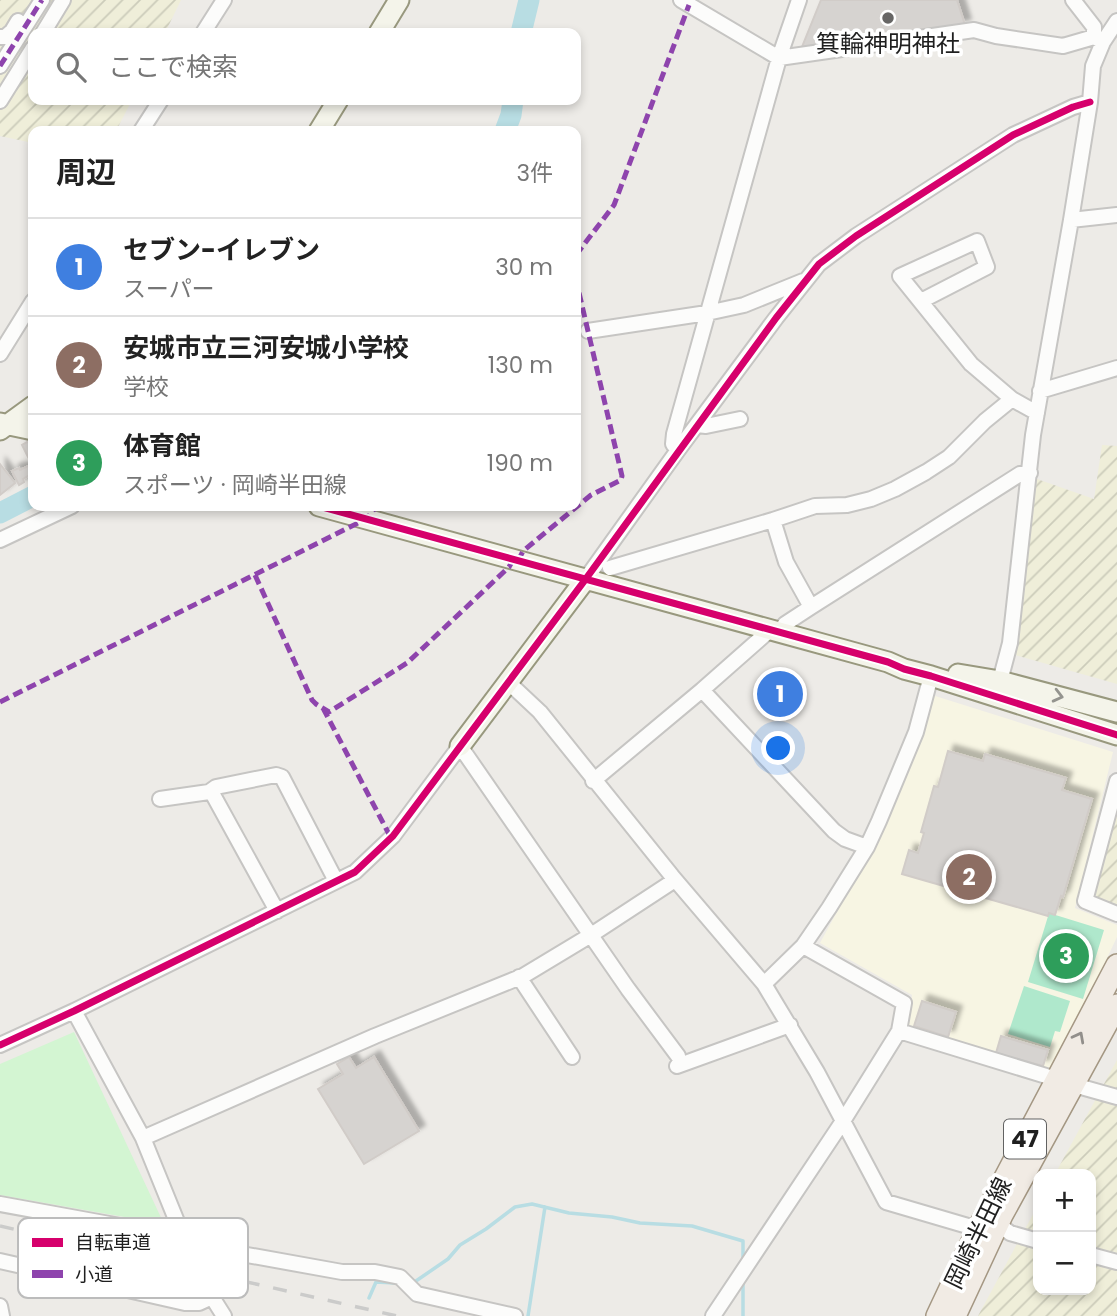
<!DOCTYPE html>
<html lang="ja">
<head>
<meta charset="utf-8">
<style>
  :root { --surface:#fff; --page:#f6f6f6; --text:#222; --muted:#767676; --line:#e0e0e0; --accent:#676665 }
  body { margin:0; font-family:Poppins,"Noto Sans JP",sans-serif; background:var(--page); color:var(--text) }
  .controls { position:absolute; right:21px; bottom:21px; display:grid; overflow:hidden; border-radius:14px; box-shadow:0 4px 10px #0003 }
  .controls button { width:63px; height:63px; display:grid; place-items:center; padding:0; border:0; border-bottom:2px solid var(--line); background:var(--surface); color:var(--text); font:35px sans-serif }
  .you { position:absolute; left:779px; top:749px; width:24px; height:24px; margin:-18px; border:5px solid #fff; border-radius:50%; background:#1a73e8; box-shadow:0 0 0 10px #1a73e833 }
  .badge { display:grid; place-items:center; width:46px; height:46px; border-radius:50%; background:var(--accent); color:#fff; font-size:23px; font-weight:700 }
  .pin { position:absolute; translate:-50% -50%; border:4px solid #fff; box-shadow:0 2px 7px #0006 }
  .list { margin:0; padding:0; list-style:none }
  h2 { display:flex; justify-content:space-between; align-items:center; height:91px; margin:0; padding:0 28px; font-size:30px }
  h2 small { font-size:23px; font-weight:400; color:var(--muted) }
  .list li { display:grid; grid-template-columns:46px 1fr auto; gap:21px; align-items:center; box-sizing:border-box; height:98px; padding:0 28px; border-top:2px solid var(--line) }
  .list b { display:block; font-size:26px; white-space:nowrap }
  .list p { margin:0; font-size:23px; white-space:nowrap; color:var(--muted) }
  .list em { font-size:23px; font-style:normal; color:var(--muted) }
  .icon { flex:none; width:38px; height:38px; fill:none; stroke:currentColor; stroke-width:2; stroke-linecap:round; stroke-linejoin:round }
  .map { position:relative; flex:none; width:1117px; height:1316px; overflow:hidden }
  .search { position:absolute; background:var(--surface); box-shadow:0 4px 10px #0003; left:28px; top:28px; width:553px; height:77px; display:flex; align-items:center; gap:18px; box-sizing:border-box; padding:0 24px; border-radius:14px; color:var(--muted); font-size:26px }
  .panel { position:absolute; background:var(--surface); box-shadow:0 4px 10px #0003; left:28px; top:126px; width:553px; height:385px; border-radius:14px }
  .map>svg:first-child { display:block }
  .education { fill:#f7f5e3 }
  .farmland { fill:url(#farmland-furrows) }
  .park { fill:#d3f5d2 }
  .pitch { fill:#afe8cc }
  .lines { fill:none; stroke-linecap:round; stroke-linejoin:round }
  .stream { stroke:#b8dde3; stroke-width:3.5 }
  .river { stroke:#b8dde3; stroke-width:21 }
  .building { fill:#d6d3d0; stroke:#d1ccc8; stroke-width:2; filter:url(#shadow) }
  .street-casing { stroke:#c6c5c3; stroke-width:18 }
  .secondary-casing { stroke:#98987e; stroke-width:23 }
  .primary-casing { stroke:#a49783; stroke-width:24 }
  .street { stroke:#fcfcfb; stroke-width:14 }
  .secondary { stroke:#f4f4ea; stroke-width:19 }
  .primary { stroke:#f1ebe4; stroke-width:21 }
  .rail { stroke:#cbcbca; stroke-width:3.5; stroke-dasharray:14 14; stroke-linecap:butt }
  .quiet { stroke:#8e44ad; stroke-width:5; stroke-dasharray:10 5; stroke-linecap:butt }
  .cycleway-casing { stroke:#fff; stroke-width:11 }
  .cycleway { stroke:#d6006c; stroke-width:7 }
  .oneway { stroke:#94948f }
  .oneway2 { stroke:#928f8b }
  .poi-dot { fill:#676665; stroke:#fff; stroke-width:2.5 }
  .labels { text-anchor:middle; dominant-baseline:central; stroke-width:7; stroke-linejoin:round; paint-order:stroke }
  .shield { fill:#fff; stroke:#626262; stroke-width:2 }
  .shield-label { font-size:23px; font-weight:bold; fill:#1f1f1f }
  .poi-label { font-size:24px; fill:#1f1f1f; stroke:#fff }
  .street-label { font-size:24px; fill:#1f1f1f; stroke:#fff }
  .key { fill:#fff; stroke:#bcbcbc; stroke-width:2 }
  .key-label { font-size:19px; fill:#1f1f1f }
</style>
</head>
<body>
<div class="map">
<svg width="1117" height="1316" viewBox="0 0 1117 1316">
  <defs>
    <pattern id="farmland-furrows" width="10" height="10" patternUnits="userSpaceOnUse" patternTransform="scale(1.75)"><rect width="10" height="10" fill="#efeed9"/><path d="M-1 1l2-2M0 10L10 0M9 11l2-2" fill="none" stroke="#ccccba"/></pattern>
    <filter id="shadow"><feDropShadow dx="6" dy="-6" stdDeviation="2" flood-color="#0004"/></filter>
  </defs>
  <rect width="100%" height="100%" fill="#edebe7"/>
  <path class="education" d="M932 695 1113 752 1075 908 1117 925V937L1054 1070 907 1029 912 995 820 943 873 846Z"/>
  <path class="farmland" d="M0 0H181L165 33H33V100H132L116 131H33V143L0 136Z
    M1102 445 1117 446V684L1012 654 1037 479 1094 499Z
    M1117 809V906L1098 900 1095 893Z
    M1117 1060V1316H978L1038 1205V1290H1091V1174H1055Z"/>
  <path class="park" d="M74 1032 164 1224 0 1195V1064Z"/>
  <path class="pitch" d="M1049 913 1104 930 1083 999 1028 982Z
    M1024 986 1070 1001 1060 1032 1055 1031 1050 1047 1008 1034Z"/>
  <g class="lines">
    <path class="stream" d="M743 1280V1316
      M413 1283 448 1259 460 1245 486 1229 515 1207 532 1204 569 1213 612 1217 640 1223 692 1226 743 1241V1262
      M369 1298 376 1282 395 1283
      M528 1316 545 1207"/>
    <path class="river" d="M521 33 529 0
      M505 131 511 115 513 100
      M0 513 33 496"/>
  </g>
  <path class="building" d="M821 0H957L965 25 886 41 802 47Z
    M29 441 33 450V459L30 461 22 445Z
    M0 464 15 483 0 495Z
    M32 464 33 473 23 479 24 482 19 485 12 471 19 468 20 470Z
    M948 751 983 761 985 754 1066 778 1062 790 1092 799 1063 897 1061 896 1055 915 1049 913 1048 916 902 874 909 850 918 853 924 833 921 832 934 786 938 787Z
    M922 1001 956 1012 948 1037 914 1026Z
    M1001 1036 1048 1050 1043 1066 996 1053Z
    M349 1057 356 1068 374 1057 419 1131 364 1164 318 1089 343 1074 337 1064Z"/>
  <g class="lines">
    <defs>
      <path id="street" d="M681 0 779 58 974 30 996 36 1063 46 1094 37
        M1073 0 1094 27V37L1101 41
        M43 33 63 0
        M203 33 224 0
        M0 37H5L12 31 18 21
        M0 66 42 0
        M0 101 33 48
        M141 131 161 100
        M1071 220 1117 215
        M921 301 987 267 977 241 900 276 971 364 1012 399 1037 413
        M588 331 707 313 744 305 803 281
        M0 354 33 301
        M1040 391 1117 368
        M697 425 706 426 740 419
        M678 450 673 444 674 434 779 58 799 0
        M773 520 786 562 811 607
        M0 540 72 506
        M610 568 773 520 815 506 847 505 871 499 895 489 926 472 949 457 985 421 1012 399
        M585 580 678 450 776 318 819 264 856 236 1013 135 1073 107 1090 102
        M780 633 785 624 811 607 1020 474 1030 473
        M1000 681 1010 643 1033 435 1071 220 1090 102 1093 66 1103 42 1117 21
        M508 682 540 712 672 876 764 984 817 1072 886 1202 978 1229
        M702 690 834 831 845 839 867 847
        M593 781 702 690 770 630
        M1117 781 1085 901 1117 914
        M211 791 277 911
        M160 799 209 792 216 787 276 775 282 777 336 881
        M803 946 829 908 867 847 879 821 916 732 931 676
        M519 977 572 1057
        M764 984 803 946 904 1003 899 1031
        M74 1011 143 1138 186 1244 212 1297 224 1316
        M0 1045 74 1011 355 872 393 836 460 746 628 989 678 1056
        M677 1066 790 1025
        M1074 1085 1117 1097
        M143 1138 375 1036 523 976 591 935 675 880
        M0 1204 175 1236 186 1244 342 1272H375L400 1277 417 1294 515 1316
        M998 1224 1010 1233 1038 1241
        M1091 1255 1117 1262
        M0 1261 185 1303H199L212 1297
        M0 1306 2 1316
        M713 1316 843 1121 899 1031 1056 1079"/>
      <path id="secondary" d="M379 33 399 0
        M319 131 338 100
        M0 423 33 430
        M0 430 33 406
        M319 506 888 662 904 669 931 676 1117 735
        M958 674 1000 681 1117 712
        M460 746 585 580"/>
      <path id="primary" d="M937 1316 978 1229 1117 965
        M955 1316 1002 1215 1117 1005"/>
    </defs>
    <use href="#street" class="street-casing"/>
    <use href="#secondary" class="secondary-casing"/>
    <use href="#primary" class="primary-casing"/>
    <use href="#street" class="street"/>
    <use href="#secondary" class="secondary"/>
    <use href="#primary" class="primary"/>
    <path class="rail" d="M0 1226 397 1316"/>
    <path class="quiet" d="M0 66 42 0
      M576 255 614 205 689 5
      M518 561 523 551 591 495 621 480 622 476 576 280
      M255 575 312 700 316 704 329 712 407 663 509 567 513 560
      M0 702 366 519 377 506
      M323 708 391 838"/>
    <defs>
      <path id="cycleway" d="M319 506 888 662 904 669 931 676 1117 735
        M0 1045 74 1011 355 872 393 836 585 580 776 318 819 264 856 236 1013 135 1073 107 1090 102"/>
    </defs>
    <use href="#cycleway" class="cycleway-casing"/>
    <use href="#cycleway" class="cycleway"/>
  </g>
  <defs><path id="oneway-chevron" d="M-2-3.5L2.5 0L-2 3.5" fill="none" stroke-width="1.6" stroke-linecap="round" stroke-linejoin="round" transform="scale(1.75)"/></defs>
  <use class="oneway" href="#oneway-chevron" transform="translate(1058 696) rotate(14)"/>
  <use class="oneway2" href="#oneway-chevron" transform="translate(1079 1037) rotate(-62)"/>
  <circle class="poi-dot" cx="888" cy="18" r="7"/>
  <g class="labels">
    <rect class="shield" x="1004" y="1119.5" width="42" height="39" rx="5"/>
    <g class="shield-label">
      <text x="1025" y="1139">47</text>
    </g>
    <g class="poi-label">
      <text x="888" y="43">箕輪神明神社</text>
    </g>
    <g class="street-label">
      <text transform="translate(978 1233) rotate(-64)">岡崎半田線</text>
    </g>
  </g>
  <rect x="18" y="1218" width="230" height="80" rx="10" class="key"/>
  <rect x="32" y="1238" width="31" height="9" fill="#d6006c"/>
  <rect x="32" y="1270" width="31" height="8" fill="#8e44ad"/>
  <g class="key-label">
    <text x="75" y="1249">自転車道</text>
    <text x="75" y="1281">小道</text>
  </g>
</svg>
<div class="controls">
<button>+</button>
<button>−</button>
</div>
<div class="you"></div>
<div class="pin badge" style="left:780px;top:694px;background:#3f7fe0">1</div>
<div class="pin badge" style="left:969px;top:877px;background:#8d6e63">2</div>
<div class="pin badge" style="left:1066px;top:956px;background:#2e9e5b">3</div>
<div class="search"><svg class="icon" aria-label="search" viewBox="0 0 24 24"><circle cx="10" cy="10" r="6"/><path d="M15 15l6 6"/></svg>ここで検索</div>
<section class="panel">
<h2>周辺<small>3件</small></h2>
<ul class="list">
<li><span class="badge" style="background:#3f7fe0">1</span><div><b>セブン-イレブン</b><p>スーパー</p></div><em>30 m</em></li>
<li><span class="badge" style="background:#8d6e63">2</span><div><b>安城市立三河安城小学校</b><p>学校</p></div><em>130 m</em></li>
<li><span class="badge" style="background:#2e9e5b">3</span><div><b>体育館</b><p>スポーツ · 岡崎半田線</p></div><em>190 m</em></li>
</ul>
</section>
</div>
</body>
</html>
